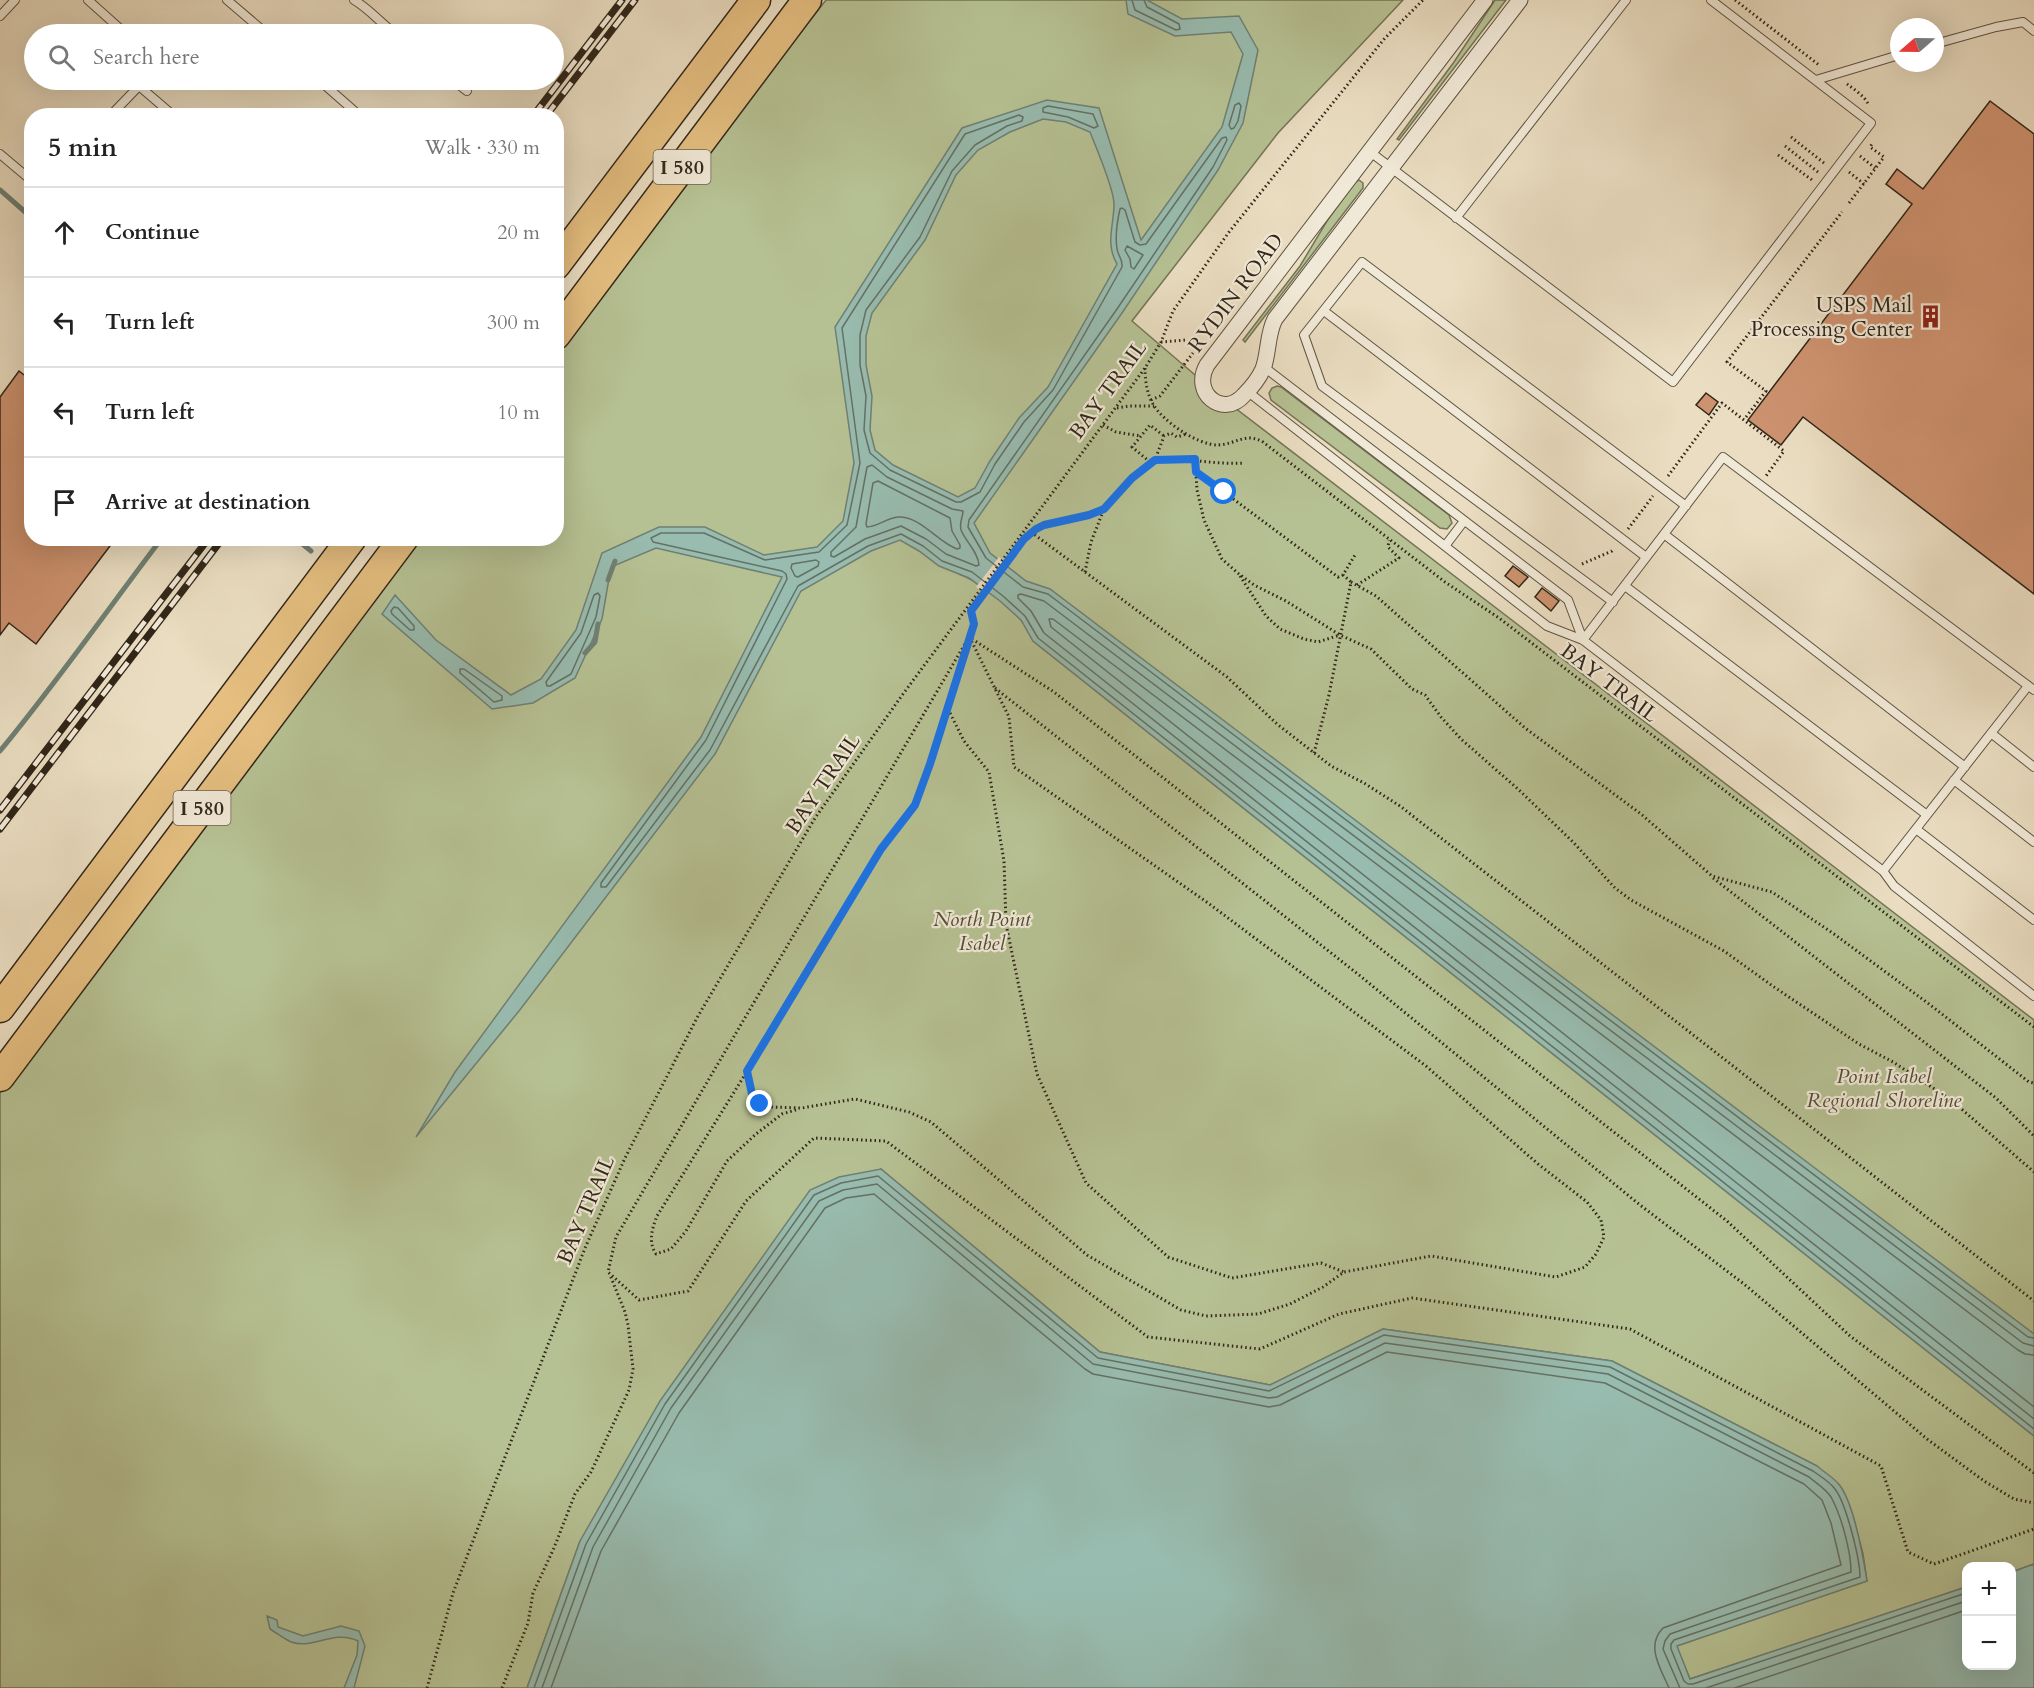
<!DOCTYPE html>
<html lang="en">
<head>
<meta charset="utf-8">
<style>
  :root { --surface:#fff; --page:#f2f2f2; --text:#222; --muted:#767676; --line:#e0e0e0 }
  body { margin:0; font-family:Cardo,serif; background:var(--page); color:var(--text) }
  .controls { position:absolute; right:18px; bottom:18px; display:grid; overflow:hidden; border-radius:12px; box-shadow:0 6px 24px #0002 }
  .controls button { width:54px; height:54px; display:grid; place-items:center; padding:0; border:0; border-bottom:2px solid var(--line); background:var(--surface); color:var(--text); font:30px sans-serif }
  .compass { position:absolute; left:1890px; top:18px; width:54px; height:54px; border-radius:50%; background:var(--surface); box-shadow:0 6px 24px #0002; rotate:250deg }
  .stop { position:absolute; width:18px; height:18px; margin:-14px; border:4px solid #1a73e8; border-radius:50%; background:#fff }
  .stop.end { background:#1a73e8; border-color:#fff; box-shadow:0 2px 6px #0008 }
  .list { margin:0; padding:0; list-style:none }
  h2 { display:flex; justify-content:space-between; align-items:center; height:78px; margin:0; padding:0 24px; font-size:26px }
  h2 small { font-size:20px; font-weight:400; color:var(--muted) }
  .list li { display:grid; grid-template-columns:39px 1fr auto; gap:18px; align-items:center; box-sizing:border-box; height:90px; padding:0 24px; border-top:2px solid var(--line) }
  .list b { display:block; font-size:22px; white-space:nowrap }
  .list em { font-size:20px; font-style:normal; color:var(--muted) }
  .icon { flex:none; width:33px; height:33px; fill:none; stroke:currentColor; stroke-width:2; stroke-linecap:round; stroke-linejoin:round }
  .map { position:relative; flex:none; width:2034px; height:1688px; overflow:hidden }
  .search { position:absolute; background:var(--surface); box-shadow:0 6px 24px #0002; left:24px; top:24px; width:540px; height:66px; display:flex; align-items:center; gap:15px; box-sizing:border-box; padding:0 21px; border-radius:33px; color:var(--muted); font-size:22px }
  .panel { position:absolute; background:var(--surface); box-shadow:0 6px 24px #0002; left:24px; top:108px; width:540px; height:438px; border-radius:24px }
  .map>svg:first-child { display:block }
  .green { fill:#b6c193; stroke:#747456; stroke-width:1.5 }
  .water { fill:#98bcb0; stroke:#6f8074; stroke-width:1.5; fill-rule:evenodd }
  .pier { fill:#eaddc1 }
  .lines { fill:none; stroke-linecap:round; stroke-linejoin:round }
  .shore { stroke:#647164; stroke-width:1.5 }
  .stream { stroke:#6f8074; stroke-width:5 }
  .building { fill:#cd926f; stroke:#312619; stroke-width:1.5 }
  .lane-casing { stroke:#5f5443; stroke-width:10 }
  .street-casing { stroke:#5f5443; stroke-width:17 }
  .highway-casing { stroke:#312619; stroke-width:31 }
  .path { stroke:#312619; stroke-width:3; stroke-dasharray:1.5 3; stroke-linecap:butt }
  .lane { stroke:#f1e9d7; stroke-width:8 }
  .street { stroke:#f1e9d7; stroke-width:15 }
  .highway { stroke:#e5be80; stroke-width:28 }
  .rail-casing { stroke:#312619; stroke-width:7 }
  .rail { stroke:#f1e9d7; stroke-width:4.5; stroke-dasharray:14; stroke-linecap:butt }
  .route { stroke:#1a73e8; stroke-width:8 }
  .labels { text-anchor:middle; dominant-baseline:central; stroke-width:4.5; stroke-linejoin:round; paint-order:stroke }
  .shield { fill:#f1e9d7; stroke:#6b6052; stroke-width:1.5 }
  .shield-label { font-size:20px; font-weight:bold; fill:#312619 }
  .street-label { font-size:21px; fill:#312619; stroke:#f1e9d7 }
  .poi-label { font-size:21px; fill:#312619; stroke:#f1e9d7; text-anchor:end }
  .park-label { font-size:21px; font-style:italic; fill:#524d38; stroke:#f1e9d7 }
</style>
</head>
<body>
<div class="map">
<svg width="2034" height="1688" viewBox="0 0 2034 1688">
  <rect width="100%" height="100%" fill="#eaddc1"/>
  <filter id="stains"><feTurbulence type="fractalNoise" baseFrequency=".00333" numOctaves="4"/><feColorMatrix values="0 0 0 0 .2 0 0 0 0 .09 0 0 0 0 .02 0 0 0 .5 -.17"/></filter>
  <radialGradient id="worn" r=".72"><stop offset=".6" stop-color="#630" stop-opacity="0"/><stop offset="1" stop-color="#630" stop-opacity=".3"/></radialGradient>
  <path class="green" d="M826 0H1403L1278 133 1132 321 1222 398 2034 1020V1391L957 552 959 574C978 581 1008 604 1021 620 1026 626 1029 634 1033 641L2034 1436V1564L2012 1572V1566H1966V1587L1690 1679 1676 1646 1867 1581 1863 1554 1853 1516 1817 1466 1612 1361 1383 1329 1270 1385 1100 1352 881 1169 580 1541 527 1688H0V1077L406 539 556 538 557 345Z
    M1495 0H1506L1399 140 1397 139 1454 62Z
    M1359 180 1363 183V188L1245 342 1243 340 1300 266 1327 221 1355 182Z
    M1277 386 1281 387 1449 515 1452 523 1447 529 1440 528 1271 400 1269 393 1272 388Z"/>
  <path class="water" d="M1126 0H1147L1182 19 1239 16 1258 50 1243 123 1218 170 1122 313 974 523 990 553 1026 581 1050 589 2034 1334V1436L1033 641 1021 620 1000 601 969 578 939 566 919 551 900 540 871 551 801 591 715 754 519 1011 416 1137 455 1072 701 737 782 577 656 548 611 567 602 619 575 678 533 703 492 709 382 614 395 595 436 640 511 695 541 679 576 630 602 553 659 527H705L764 555 817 547 843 521 854 463 835 327 962 128 1047 100 1099 108 1141 240 1222 127 1243 54 1231 32 1175 36 1128 14ZM1043 119 1066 122 1090 132C1096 147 1114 189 1114 204 1114 225 1105 244 1117 264L1048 387 1019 418 990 461 975 488 958 497 893 465 875 450 870 430 872 396 866 365V336L872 313 925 240 956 175 978 150 1010 132Z
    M881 1169 1100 1352 1270 1385 1383 1329 1612 1361 1817 1466C1824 1472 1836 1479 1841 1487 1855 1508 1863 1556 1867 1581L1677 1646 1690 1679 1966 1587V1666H2012V1572L2034 1564V1688H527L580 1541 660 1401 810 1190 839 1177Z
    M267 1616 277 1620 278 1627 303 1636 341 1626 359 1631 365 1646 354 1688H344L357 1655 358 1641C334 1629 313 1650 291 1642 284 1639 277 1633 270 1629Z"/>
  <path class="pier" d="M999 557 1008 564 986 594 976 587Z"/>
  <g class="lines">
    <path class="shore" d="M1132 0 1135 10 1176 30 1180 29 1179 24 1147 7 1144 0
      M1239 103 1241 106 1238 121 1234 128 1231 129 1229 125 1235 105Z
      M1048 106 1093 114 1098 126 1094 128 1068 117 1043 112V108Z
      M1127 246 1143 255 1134 269 1131 267 1130 259 1125 250Z
      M872 465 887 477 952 509 963 511C963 517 959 522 961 530 966 542 978 552 979 565L976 566 946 554 926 539 901 526 865 539 834 557 831 556V552L856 527 867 467Z
      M878 481 950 518 952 531 960 545V548L957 549C937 542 921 516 898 517 887 518 877 527 867 527L866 524 873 483Z
      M816 560 819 562 818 566 798 577 795 576 791 568 792 564Z
      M598 593 600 596 596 617 571 674 550 686H547L546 682 581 633 594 595Z
      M394 607 398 608 414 626V630H410L392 614 391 611Z
      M460 669H464L502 696V700L494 702 460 673Z
      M2034 1338 2028 1337 1048 594 1023 587 986 558 968 527 969 520 1117 309 1213 167 1227 140 1226 137 1222 138 1146 244 1140 245 1135 242 1125 210 1122 208 1120 209C1117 222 1115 236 1117 249 1118 256 1123 259 1122 267L1053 390 1024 422 995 464 980 492 961 502H956L890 470 870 453 864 430 866 396 860 365V335L866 310 920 237 952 171 975 145 1007 126 1022 121 1023 117 1019 115 965 134 842 328 860 463 847 525 819 552 765 560 704 533H661L651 538 653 542 782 571 786 574 787 579 706 740 601 883V887H606L710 750 798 586 868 546 901 534 923 546 942 561 972 572 1003 596 1025 616 1038 638 2034 1429
      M2034 1346 2023 1343 1044 601 1021 594 1018 595V598L1031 611 1044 633 2034 1419
      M2034 1355 2025 1354 2018 1350 1053 619H1049L1051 627 2034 1407
      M534 1688 586 1544 665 1404 814 1195 841 1183 878 1176 1098 1358 1269 1391 1384 1335 1610 1367 1813 1471C1820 1476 1830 1482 1835 1489 1846 1503 1860 1559 1860 1577L1674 1640 1671 1644V1649L1684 1681 1688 1684H1693L1966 1593
      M542 1688 593 1547 671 1408 819 1201 843 1190 877 1184 1093 1364 1269 1398 1277 1397 1385 1343 1608 1374 1809 1477C1816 1483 1826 1489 1831 1497 1841 1515 1851 1551 1851 1572L1670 1634 1665 1641 1663 1649 1680 1688
      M551 1688 601 1551 679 1413 825 1208 846 1198 874 1194 1085 1369 1093 1374 1269 1407 1280 1405 1387 1352 1605 1383 1804 1484 1822 1500 1831 1523 1841 1565 1663 1628C1645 1646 1661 1669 1669 1688
      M1706 1688 1966 1601
      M1735 1688 1966 1610"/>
    <path class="stream" d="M0 190 32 218
      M295 538 311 551
      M608 580 615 561
      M585 653 595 642 598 624
      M0 751C57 682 108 609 162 538"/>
  </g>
  <path class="building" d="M1990 101 2034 134V594L1803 417 1781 445 1748 420 1912 204 1886 184 1897 169 1923 189Z
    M19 371 32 381V538H116L36 644 9 623 0 635V397Z
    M1706 393 1718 402 1709 415 1696 405Z
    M1513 566 1528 577 1519 587 1505 576Z
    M1542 588 1559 601 1551 611 1535 597Z"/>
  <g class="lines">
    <defs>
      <path id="lane" d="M88 0 126 34
        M227 0 267 34
        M354 0C371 10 381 24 396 34
        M0 16 15 0
        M1935 44 1996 27 2023 22 2034 31
        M138 80 139 86 174 116
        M319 80 360 116
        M453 80 467 91
        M1816 80 1899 55
        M110 116 139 86
        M1369 151 1673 382 1871 123 1711 0
        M0 154 32 181
        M1456 218 1626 0
        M1324 311 1646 557
        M1264 367 1568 600 1583 640
        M1247 391 1547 626 1583 640 1883 871 1894 886 2034 996
        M1664 534 1965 767
        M1445 546 1464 521
        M1625 586 1927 815
        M1613 602 1322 386 1304 335 1362 262 1686 506
        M1583 640 1723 457 2034 690
        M1991 733 2034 767
        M1954 780 2034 842
        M1916 829 2034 920
        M1883 871 2028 686"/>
      <path id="street" d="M1485 0 1207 365C1191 393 1223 419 1244 395 1251 388 1259 378 1263 369 1269 353 1267 334 1275 319L1520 0"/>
      <path id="highway" d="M556 265 756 0
        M556 335 807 0
        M0 1008 352 538
        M0 1077 404 538"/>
    </defs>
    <use href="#lane" class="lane-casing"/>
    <use href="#street" class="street-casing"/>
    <use href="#highway" class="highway-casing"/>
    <path class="path" d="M1735 0 1819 65
      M1847 84C1855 90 1866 97 1869 106
      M1791 137 1824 163
      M1785 146 1818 172
      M1778 155 1812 180
      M1860 156 1875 168
      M1849 172 1864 184
      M1849 203 1884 157 1870 147 1872 144
      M1161 342 1186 340 1201 345
      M1145 368C1145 380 1147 394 1153 404 1163 422 1198 445 1218 445 1236 444 1246 432 1263 442L1445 582 1499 618 2034 1027
      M1151 400 1160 396 1193 353
      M1117 408 1129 406H1154
      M1746 417 1766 391 1727 362 1842 212
      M1103 425 1116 432 1141 436
      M1195 459 1197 490 1204 520 1222 559 1239 574 1254 585 1286 601 1340 635 1371 649 1412 689 1425 695 1441 717 1461 739 1519 790 1573 842 1615 888 1631 900 1724 951 1774 987 1859 1044 1893 1062 1950 1099 2034 1172
      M1155 460C1185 457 1214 465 1244 463
      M1150 462 1132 447 1150 425 1164 436
      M1197 472 1338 577 1343 575
      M1668 476 1722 403 1784 451 1766 476
      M1628 529 1653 496
      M1031 532 1227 677 1277 724 1331 766 1364 783 1400 806 2034 1301
      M1582 564 1612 551 1614 549
      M1085 572 1091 542 1104 509
      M1240 576 1266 616 1280 629 1304 639 1318 642 1340 635
      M1351 582 1376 596 1525 728 1641 814 1712 876 1772 892 1834 934 1929 1004 2029 1082 2034 1083
      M1357 585 1399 558 1388 547 1389 540
      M969 639 974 624 971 611 1024 539 1040 526 1083 517 1104 509 1132 478 1155 460 1164 436 1171 433 1177 437 1186 434
      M967 645 930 763 915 805 881 849 747 1072 752 1093 760 1104 771 1107 802 1108 855 1099 909 1112 931 1122 1087 1255 1181 1310 1206 1316 1258 1314 1290 1304 1323 1287 1344 1272 1431 1256 1556 1277 1585 1267 1596 1254 1604 1237 1601 1220 1587 1202 1538 1164 1426 1066 1208 903 1014 767 1009 717 970 638
      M995 688 1359 975 1640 1205 1744 1284 1927 1439 1984 1481 2014 1499 2034 1503
      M948 709 964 741 989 772 1004 861 1006 924 1037 1074 1086 1183 1168 1257 1232 1278 1321 1263 1344 1272
      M1314 753 1329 695 1351 582 1343 575 1355 555
      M1713 878 1996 1098 2034 1136
      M746 1073 657 1216C652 1229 648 1242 656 1254L671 1249 686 1231 727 1161 756 1134 782 1114 799 1109
      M2034 1473 1850 1336 1727 1221 1054 692 969 637 616 1237 608 1272 639 1300 688 1291 746 1201 814 1138 886 1141 1148 1337 1260 1349 1339 1314 1412 1298 1630 1329 1881 1466 1908 1552 1934 1564 2034 1529
      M427 1688 453 1593 585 1248 625 1158 698 1016 815 818 903 694 1145 368 1161 342 1173 311 1229 232 1385 38 1423 0
      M502 1688 528 1623 533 1593 554 1548 575 1494 591 1472 629 1390 633 1369 628 1325 625 1312 610 1275"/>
    <use href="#lane" class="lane"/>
    <use href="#street" class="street"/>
    <use href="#highway" class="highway"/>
    <defs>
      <path id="rail" d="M533 116 622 0
        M546 116 635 0
        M0 810 209 538
        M0 829 223 538"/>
    </defs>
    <use href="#rail" class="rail-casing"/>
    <use href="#rail" class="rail"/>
  </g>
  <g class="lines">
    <path class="route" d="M760 1104 752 1094 747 1071 881 849 915 805 930 764 974 624 971 611 1024 539 1036 529 1044 525 1089 515 1104 509 1132 478 1155 460 1195 459 1196 472 1224 492"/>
  </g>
  <defs>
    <symbol id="building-bare" viewBox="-9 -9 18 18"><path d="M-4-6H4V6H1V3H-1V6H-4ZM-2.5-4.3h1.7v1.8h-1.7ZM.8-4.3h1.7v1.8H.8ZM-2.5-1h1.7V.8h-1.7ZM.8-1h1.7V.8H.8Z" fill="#8f2418" stroke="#f1e9d7" stroke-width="2.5" paint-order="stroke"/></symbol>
  </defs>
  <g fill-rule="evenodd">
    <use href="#building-bare" x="1914" y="300" width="33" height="33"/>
  </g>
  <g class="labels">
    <g class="shield">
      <rect x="653.5" y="150" width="57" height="34" rx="4.5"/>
      <rect x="173.5" y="791" width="57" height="34" rx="4.5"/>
    </g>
    <g class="shield-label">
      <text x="682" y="167">I 580</text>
      <text x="202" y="808">I 580</text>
    </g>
    <g class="street-label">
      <text transform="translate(1236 293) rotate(-53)">RYDIN ROAD</text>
      <text transform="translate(1108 390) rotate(-54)">BAY TRAIL</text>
      <text transform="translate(1609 683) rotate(37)">BAY TRAIL</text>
      <text transform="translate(823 784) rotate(-56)">BAY TRAIL</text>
      <text transform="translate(586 1210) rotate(-67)">BAY TRAIL</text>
    </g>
    <g class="poi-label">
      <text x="1912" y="305">USPS Mail<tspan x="1912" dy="24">Processing Center</tspan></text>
    </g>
    <g class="park-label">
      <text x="982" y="919">North Point<tspan x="982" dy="24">Isabel</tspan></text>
      <text x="1884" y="1076">Point Isabel<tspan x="1884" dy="24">Regional Shoreline</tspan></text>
    </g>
  </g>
  <rect width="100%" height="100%" filter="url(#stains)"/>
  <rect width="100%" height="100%" fill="url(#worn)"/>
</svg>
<div class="controls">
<button>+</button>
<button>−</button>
</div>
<svg class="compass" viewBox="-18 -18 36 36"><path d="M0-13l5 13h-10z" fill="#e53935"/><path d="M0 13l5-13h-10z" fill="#767676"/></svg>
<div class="stop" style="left:1224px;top:492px"></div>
<div class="stop end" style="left:760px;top:1104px"></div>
<div class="search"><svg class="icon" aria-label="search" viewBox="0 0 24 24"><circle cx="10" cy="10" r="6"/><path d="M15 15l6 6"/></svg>Search here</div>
<section class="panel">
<h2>5 min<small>Walk · 330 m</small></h2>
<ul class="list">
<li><svg class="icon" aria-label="ahead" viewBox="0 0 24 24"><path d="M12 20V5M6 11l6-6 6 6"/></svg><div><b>Continue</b></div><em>20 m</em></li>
<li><svg class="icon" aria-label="left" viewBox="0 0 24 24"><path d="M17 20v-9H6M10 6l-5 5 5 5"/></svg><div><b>Turn left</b></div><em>300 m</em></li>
<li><svg class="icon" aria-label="left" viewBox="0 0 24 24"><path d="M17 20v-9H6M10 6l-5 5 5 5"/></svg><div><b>Turn left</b></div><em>10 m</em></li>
<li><svg class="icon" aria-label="arrive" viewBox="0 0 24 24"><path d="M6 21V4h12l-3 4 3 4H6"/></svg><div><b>Arrive at destination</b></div></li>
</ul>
</section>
</div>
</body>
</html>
